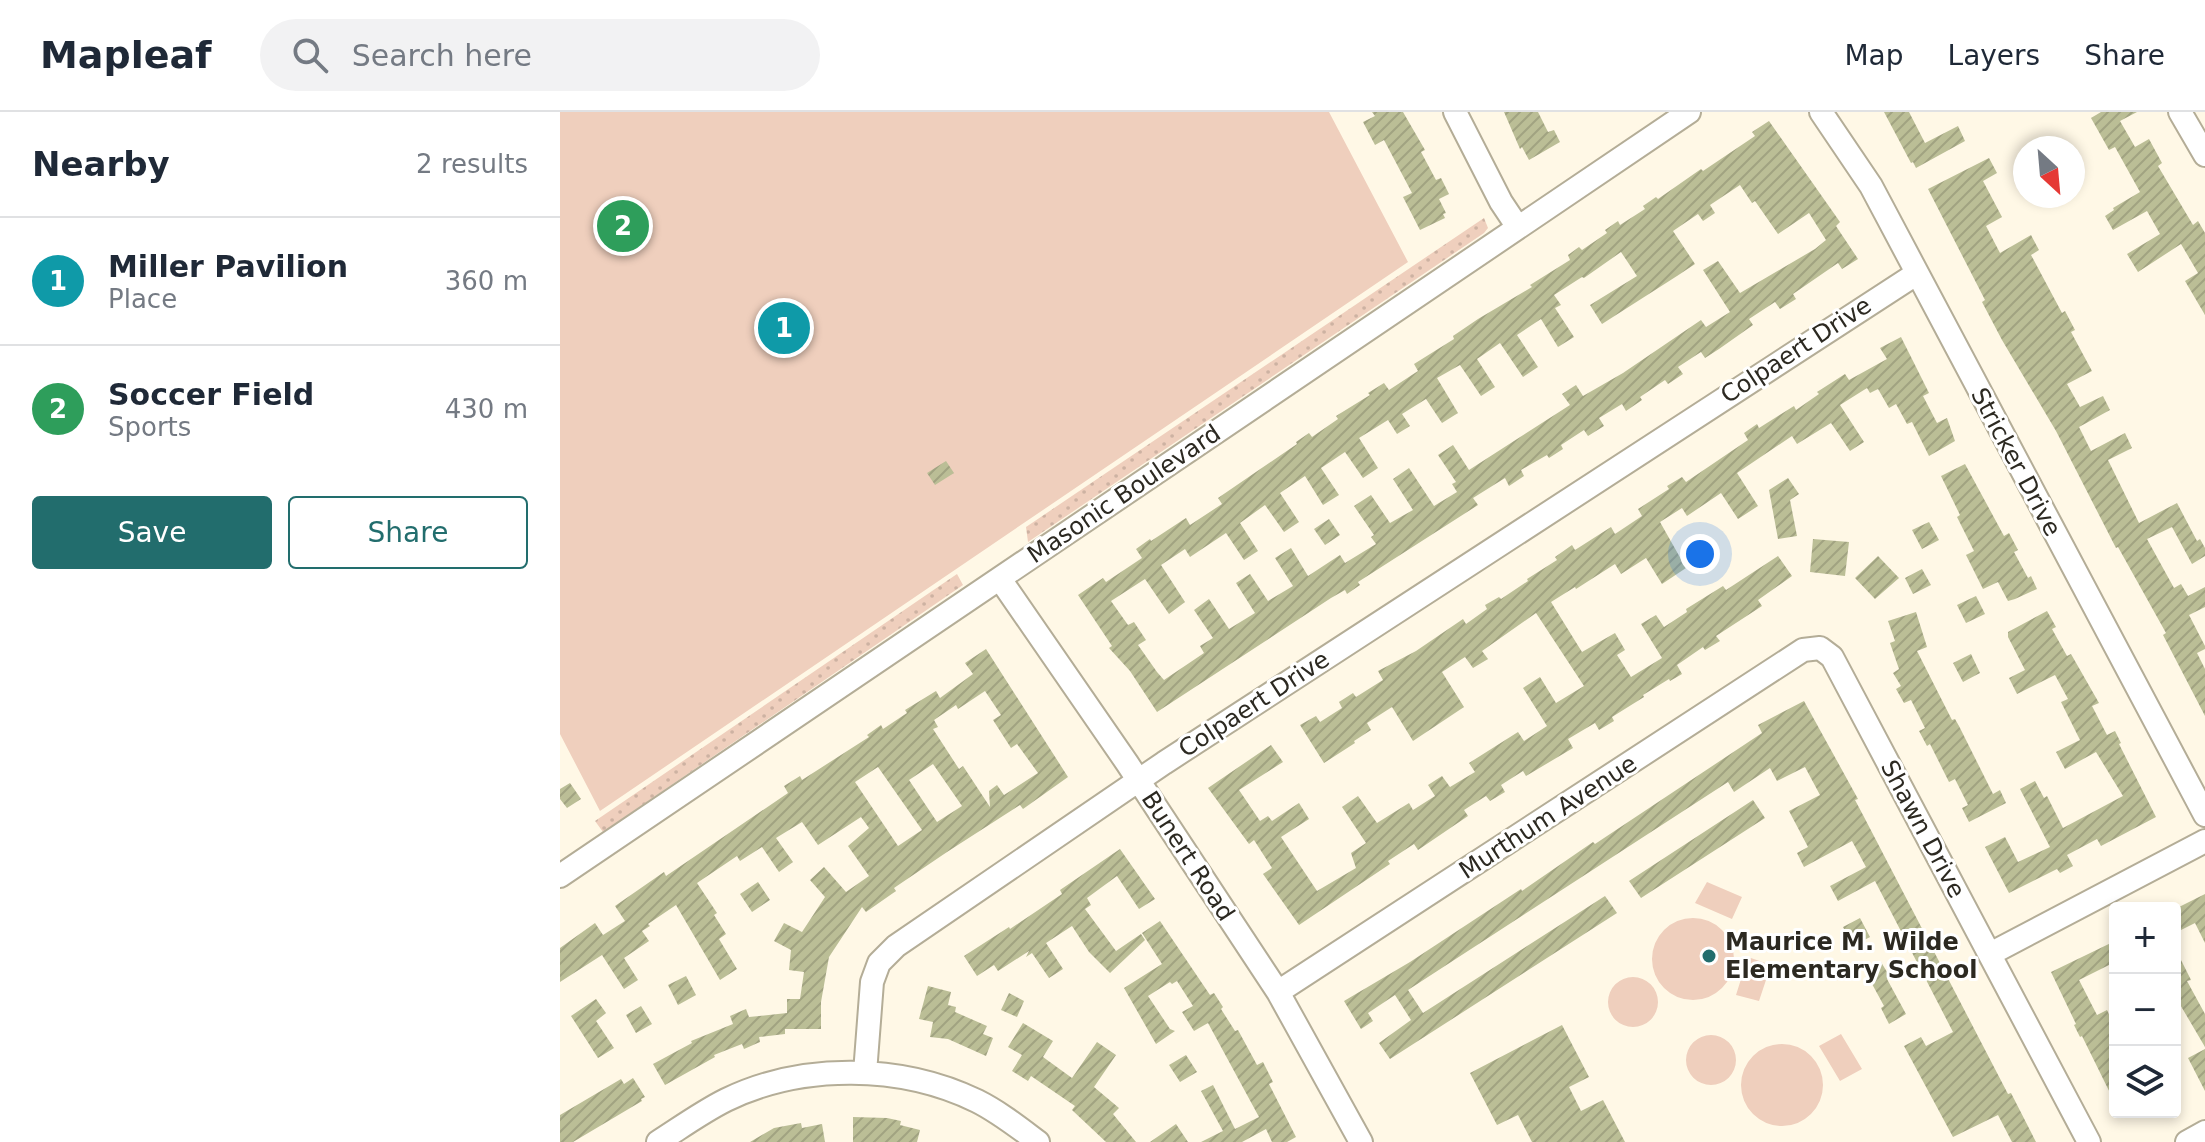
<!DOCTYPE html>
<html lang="en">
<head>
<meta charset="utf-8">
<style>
  :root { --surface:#fff; --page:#f2f2f3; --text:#1f2937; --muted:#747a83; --line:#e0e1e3; --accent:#226d6d }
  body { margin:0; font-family:"DejaVu Sans",sans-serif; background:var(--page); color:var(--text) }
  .controls { position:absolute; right:24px; bottom:24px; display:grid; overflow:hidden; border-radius:8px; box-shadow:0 4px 12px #0003 }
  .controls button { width:72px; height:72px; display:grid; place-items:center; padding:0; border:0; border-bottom:2px solid var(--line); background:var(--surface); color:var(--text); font:40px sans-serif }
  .compass { position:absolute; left:1453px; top:24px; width:72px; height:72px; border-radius:50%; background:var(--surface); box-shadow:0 4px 12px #0003; rotate:154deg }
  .you { position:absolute; left:1140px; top:442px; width:28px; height:28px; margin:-20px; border:6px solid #fff; border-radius:50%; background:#1a73e8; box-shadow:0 0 0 12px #1a73e833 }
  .badge { display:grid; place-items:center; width:52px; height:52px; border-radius:50%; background:var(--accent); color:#fff; font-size:26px; font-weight:700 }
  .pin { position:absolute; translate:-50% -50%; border:4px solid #fff; box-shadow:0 2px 8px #0006 }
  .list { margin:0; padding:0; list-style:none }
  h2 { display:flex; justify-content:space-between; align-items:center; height:104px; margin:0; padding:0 32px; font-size:34px }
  h2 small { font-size:26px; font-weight:400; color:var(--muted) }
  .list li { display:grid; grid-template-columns:52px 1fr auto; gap:24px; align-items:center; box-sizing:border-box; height:128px; padding:0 32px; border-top:2px solid var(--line) }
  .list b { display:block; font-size:30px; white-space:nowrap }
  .list p { margin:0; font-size:26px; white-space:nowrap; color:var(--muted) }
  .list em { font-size:26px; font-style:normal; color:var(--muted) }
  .actions { display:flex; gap:16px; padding:24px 32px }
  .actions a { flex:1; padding:18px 0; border:2px solid var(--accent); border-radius:8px; text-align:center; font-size:28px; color:var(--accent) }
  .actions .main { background:var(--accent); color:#fff }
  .icon { flex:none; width:44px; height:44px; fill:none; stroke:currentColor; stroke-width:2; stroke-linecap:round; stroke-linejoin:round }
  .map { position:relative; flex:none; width:1645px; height:1030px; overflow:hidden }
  header { display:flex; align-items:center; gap:48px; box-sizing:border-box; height:112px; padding:0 40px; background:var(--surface); border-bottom:2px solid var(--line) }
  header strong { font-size:38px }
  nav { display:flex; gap:44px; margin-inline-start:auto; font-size:28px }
  .search { width:560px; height:72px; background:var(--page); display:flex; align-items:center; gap:20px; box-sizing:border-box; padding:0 28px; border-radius:44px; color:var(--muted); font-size:30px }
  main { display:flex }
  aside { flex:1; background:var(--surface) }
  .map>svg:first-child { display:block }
  .grass { fill:url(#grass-dots) }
  .park { fill:#efcfbd }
  .building { fill:url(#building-hatch); fill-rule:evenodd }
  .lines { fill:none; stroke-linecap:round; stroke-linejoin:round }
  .minor-casing { stroke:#b4ad97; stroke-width:26 }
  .minor { stroke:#fff; stroke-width:22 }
  .poi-dot { fill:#226d6d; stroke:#fff; stroke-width:3 }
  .labels { text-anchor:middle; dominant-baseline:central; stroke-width:6; stroke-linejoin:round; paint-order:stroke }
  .street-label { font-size:24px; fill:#2c2921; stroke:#fff }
  .poi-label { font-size:24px; font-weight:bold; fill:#2c2921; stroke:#fff; text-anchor:start }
</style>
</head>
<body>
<header>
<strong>Mapleaf</strong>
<div class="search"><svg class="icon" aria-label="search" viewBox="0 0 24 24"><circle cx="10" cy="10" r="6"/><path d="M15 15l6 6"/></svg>Search here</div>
<nav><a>Map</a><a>Layers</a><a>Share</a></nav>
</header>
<main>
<aside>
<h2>Nearby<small>2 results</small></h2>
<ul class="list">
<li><span class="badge" style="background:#0f9aa8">1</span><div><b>Miller Pavilion</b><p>Place</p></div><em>360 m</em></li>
<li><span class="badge" style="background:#2e9e5b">2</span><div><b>Soccer Field</b><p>Sports</p></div><em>430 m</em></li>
</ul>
<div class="actions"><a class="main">Save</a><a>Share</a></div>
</aside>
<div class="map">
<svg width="1645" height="1030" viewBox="0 0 1645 1030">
  <defs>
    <pattern id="grass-dots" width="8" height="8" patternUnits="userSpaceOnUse" patternTransform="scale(2)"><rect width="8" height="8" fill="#efcfbd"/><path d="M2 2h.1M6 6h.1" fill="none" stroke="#cdb2a2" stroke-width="1.8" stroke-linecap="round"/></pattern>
    <pattern id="building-hatch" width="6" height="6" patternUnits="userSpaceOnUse" patternTransform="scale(2)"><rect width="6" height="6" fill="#bbbe96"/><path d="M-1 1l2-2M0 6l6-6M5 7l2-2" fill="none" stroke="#a1a381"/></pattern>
  </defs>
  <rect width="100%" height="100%" fill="#fff8e6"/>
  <path class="grass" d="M924 106 928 116 924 121 468 430 466 415Z
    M397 462 403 473 43 720 35 709Z"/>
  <path class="park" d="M0 0H769L848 150 40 699 0 622Z
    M1147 770 1182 785 1172 807 1135 791Z
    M1092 847a41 41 0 1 1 82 0a41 41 0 1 1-82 0Z
    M1188 845 1211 853 1199 889 1176 883Z
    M1048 890a25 25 0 1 1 50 0a25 25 0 1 1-50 0Z
    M1281 922 1302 957 1280 969 1259 934Z
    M1126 948a25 25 0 1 1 50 0a25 25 0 1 1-50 0Z
    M1181 973a41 41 0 1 1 82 0a41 41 0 1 1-82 0Z"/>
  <path class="building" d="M812 0H843L865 38 861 40 876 68 881 66 889 82 879 87 886 101 883 102 885 106 860 118 843 85 852 81 824 28 815 33 803 10 815 4Z
    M944 0H978L988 20 994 18 1000 30 969 48 962 35 960 37Z
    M1324 0H1349L1365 31 1398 14 1405 29 1356 56 1353 50 1351 51Z
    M1541 0H1577L1560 9 1575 35 1589 27 1602 51 1598 54 1633 113 1638 109 1645 121V203L1625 169 1638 161 1621 132 1578 160 1567 142 1600 122 1587 99 1553 118 1545 104 1554 98 1553 96 1580 80 1555 35 1549 38 1531 6Z
    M1209 9 1280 110 1276 114 1298 147 1282 157 1278 151 1233 182 1236 187 1220 197 1215 190 1189 207 1193 213 1159 237 1145 246 1141 240 1118 255 1123 262 1108 272 1105 268 1080 285 1082 288 1066 299 1062 292 1039 306 1044 314 1028 324 1024 318 1001 333 1003 337 989 346 987 343 961 358 964 364 949 374 945 366 913 386 918 393 798 470 800 473 787 482 785 478 771 486 597 600 570 559 549 536 552 534 518 483 543 466 546 470 582 446 576 437 590 427 591 429 626 406 630 413 662 392 658 386 737 332 736 330 749 321 752 325 778 307 776 304 810 283 808 281 824 271 829 278 858 259 854 252 894 227 893 224 918 207 972 175 970 173 1010 148 1008 143 1019 135 1022 138 1047 121 1045 118 1058 109 1060 113 1085 97 1083 94 1096 85 1098 87 1141 57 1143 59 1195 24 1192 20ZM1180 73 1192 91 1195 89 1218 122 1249 101 1266 128 1255 137 1180 181 1158 149 1143 158 1170 200 1146 215 1141 208 1063 261 1023 284 1016 273 1002 282 1010 293 909 358 893 333 878 343 896 370 892 372 897 380 874 394 849 356 833 367 853 398 830 411 811 383 794 394 814 423 811 425 816 432 785 451 780 443 748 464 731 436 715 446 733 474 708 489 690 462 676 471 695 501 669 517 649 487 634 498 653 526 640 534 644 541 604 568 597 560 578 533 586 528 574 510 568 513 551 489 585 467 609 502 625 490 601 453 625 437 630 445 666 421 684 448 698 439 680 411 705 393 724 420 739 410 720 381 745 364 763 393 779 383 761 356 785 340 803 366 818 356 799 326 828 308 837 322 850 314 842 302 866 287 882 311 898 301 877 266 900 253 921 284 935 275 917 247 940 231 963 265 978 255 957 223 981 207 998 235 1014 225 995 196 1001 193 994 183 1022 165 1024 166 1061 140 1077 164 1030 193 1042 212 1117 164 1135 152 1113 119 1138 102 1143 109 1155 101 1150 93Z
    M1429 46 1437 61 1423 69 1442 105 1426 114 1440 141 1471 123 1479 138 1471 143 1502 201 1505 199 1515 218 1511 220 1532 259 1507 272 1520 295 1543 284 1550 298 1519 315 1531 339 1565 321 1572 336 1548 348 1579 411 1617 391 1637 429 1640 427 1645 436V444L1632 452 1612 415 1587 427 1614 476 1621 472 1628 484 1645 475V495L1629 503 1645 534V537L1637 541 1645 557V604L1603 523 1606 521 1558 435 1556 436 1496 319 1442 228 1422 190 1425 188 1368 77Z
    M232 201 240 217 231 231H215L207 215 216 202Z
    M1341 225 1369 281 1363 284 1377 311 1387 306 1395 329 1369 344 1352 310 1347 312 1336 292 1329 296 1318 277 1310 281 1307 276 1280 293 1304 330 1290 339 1271 311 1237 332 1232 324 1177 361 1198 394 1178 407 1161 381 1127 404 1122 396 1100 410 1126 456 1102 472 1086 446 1061 462 1055 452 1016 477 1015 475 991 490 1022 540 1055 521 1065 538 1057 543 1071 565 1102 546 1081 512 1096 503 1104 515 1127 500 1126 497 1163 474 1166 478 1218 444 1232 464 1198 488 1202 494 1156 524 1160 529 1145 538 1143 535 1117 553 1122 562 1110 569 1109 567 1083 583 1084 585 1052 605 1054 609 1039 618 1035 611 1008 627 1013 636 966 664 963 659 941 673 945 680 930 689 926 684 904 698 908 704 858 738 854 732 828 749 830 752 739 813 703 762 712 756 694 728 689 732 648 676 711 633 723 650 679 678 700 709 708 704 712 709 739 691 749 707 721 725 757 779 796 756 791 741 806 731 782 695 798 684 817 711 849 691 853 698 875 684 868 673 882 664 890 675 915 660 909 651 958 620 964 629 987 614 963 576 980 565 996 591 1024 574 976 501 922 539 928 547 913 556 905 545 882 560 904 595 853 629 832 595 807 611 811 618 794 629 795 631 764 651 740 613 756 604 760 610 782 596 779 590 793 581 796 585 823 568 818 559 856 539 903 507 906 512 927 497 925 493 939 485 941 487 968 469 967 467 997 448 995 445 1012 433 1015 438 1051 415 1055 422 1082 404 1078 397 1109 377 1107 374 1122 365 1126 370 1188 328 1184 321 1197 312 1199 316 1234 294 1236 298 1259 282 1257 280 1285 262 1289 268 1327 247 1320 236Z
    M386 349 394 361 375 373 367 361Z
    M1405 352 1444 424 1449 421 1458 438 1454 440 1468 466 1471 464 1477 477 1455 487 1448 489 1438 470 1423 477 1406 443 1414 439 1397 405 1400 403 1381 364Z
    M1228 366 1239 382 1230 388 1237 424 1218 427 1209 378Z
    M769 407 780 423 765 433 754 417Z
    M1369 410 1379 428 1362 437 1352 418Z
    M1253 427 1289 430 1285 464 1250 460Z
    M1318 444 1339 466 1315 487 1295 466Z
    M1362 457 1371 473 1353 482 1345 466Z
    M1416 484 1425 502 1406 511 1397 493Z
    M1487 499 1496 515 1492 517 1507 544 1511 542 1539 591 1532 594 1547 623 1555 619 1561 631 1559 632 1596 705 1541 734 1537 727 1507 743 1513 754 1500 761 1497 757 1449 781 1425 735 1445 725 1458 750 1490 735 1460 677 1475 669 1484 686 1487 684 1503 716 1563 684 1536 640 1505 657 1496 640 1520 628 1501 590 1508 587 1495 563 1457 582 1449 566 1465 558 1448 525V520Z
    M1356 500 1367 535 1357 539 1392 608 1395 607 1399 614 1433 682 1440 678 1446 691 1409 710 1402 696 1408 693 1395 667 1389 670 1370 632 1367 634 1359 619 1365 616 1351 588 1344 591 1336 577 1341 574 1333 561 1339 557 1330 531 1335 529 1328 509Z
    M426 537 508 665 463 697 460 693 387 740 334 776 336 779 306 800 302 795 269 845 261 890V917H225V922L199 925 200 930 184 937 182 932 154 943 155 945 105 973 93 952 132 931 131 929 173 912 170 904 186 897 189 905 227 901V887H240L244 860 229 858 231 838 214 829 224 811 242 820 265 785 250 768 264 755 286 780 309 764 288 734 309 716 301 705 258 733 242 710 216 726 233 750 219 760 202 735 180 749 177 744 137 771 157 801 154 803 166 822 159 827 177 857 160 868 116 793 88 812 90 814 82 819 89 829 64 846 78 868 64 877 42 843 0 870V836L35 811 43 823 65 809 55 794 104 760 106 764 228 681 224 674 240 664 242 668 309 625 307 623 321 613 323 617 347 601 345 598 376 579 380 586 413 562 405 551ZM425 579 441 603 433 608 451 636 457 632 478 661 444 683 437 673 429 679 430 695 403 654 399 657 373 617 378 615 374 608 396 593 398 597ZM373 652 402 694 377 710 349 668ZM318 655 362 718 338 734 295 670Z
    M1411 542 1420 561 1403 570 1393 551Z
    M1244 589 1298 687 1295 688 1303 703 1448 982 1451 981 1476 1030H1452L1438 1003 1393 1025 1344 934 1361 925 1366 934 1393 920 1315 769 1278 789 1270 774 1306 755 1292 729 1244 755 1237 741 1248 735 1229 699 1260 683 1245 655 1217 669 1210 656 1174 680 1168 670 848 878 863 901 1045 784 1057 801 830 947 819 931 851 908 835 883 808 901 813 909 801 917 784 889 850 850 961 777 962 779 1033 730 1035 732 1202 621 1198 613Z
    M10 671 21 687 7 696 0 687V677Z
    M1193 688 1205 706 1081 786 1069 769Z
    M560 737 595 787 579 797 557 764 527 786 531 793 525 797 556 839 581 822 585 828 550 861 529 840 512 814 486 831 503 857 489 866 472 841 466 845 469 839 438 859 434 853 417 864 404 844 449 815 450 817 502 782 500 778Z
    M198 770 210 788 192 800 180 782Z
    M1645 782V831L1635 811 1615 821V797Z
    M1300 806 1310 825 1293 834 1283 815Z
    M600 809 650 883 654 881 663 895 661 897 675 919 678 918 697 953 703 950 713 970 709 972 736 1025 727 1030H712L706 1017 682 1030H641L663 1019 641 979 653 973 675 1017 699 1005 648 911 634 919 622 900 633 894 617 869 612 872 610 870 588 884 610 917 615 919 596 932 564 876 602 852 582 821Z
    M1555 829V850L1519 868 1537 903 1547 898 1555 915V991L1522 924 1520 925 1514 913 1516 912 1491 860Z
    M1615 836 1631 868 1627 869 1645 902V935L1615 884Z
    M1321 850 1330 865 1327 867 1346 902 1329 912 1321 896 1324 894 1305 859Z
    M126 864 136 883 118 893 108 873Z
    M368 874 391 880 388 893 396 895 395 900 427 914 423 922 433 926 426 944 388 927 370 925 373 910 359 907Z
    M449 881 464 889 457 905 441 898Z
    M36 887 46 901 36 909 54 936 38 946 11 904Z
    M81 894 92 912 76 921 66 903Z
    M463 911 493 929 483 945 512 966 537 930 556 943 534 975 559 996 553 1002 576 1030H546L512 998 515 994 471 964 468 969 452 959 462 943 448 935Z
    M1002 913 1029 965 1009 975 1021 999 1043 988 1065 1030H972L958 1003 937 1013 910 961Z
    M1645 937V979L1628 946Z
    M626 943 637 960 620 970 609 953Z
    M73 966 85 985 81 987 82 989 13 1030H0V1003L61 967 64 972Z
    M293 1005 327 1006 341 1009 340 1013 360 1018 357 1030H293Z
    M241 1011 242 1016 262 1012 265 1030H190L214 1016Z
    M616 1012 628 1030H590Z"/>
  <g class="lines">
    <defs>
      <path id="minor" d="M895 0 941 90 957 114
        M1261 0 1311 74 1645 703
        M1620 0 1645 43
        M440 467 567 651 718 880 801 1030
        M0 764 1129 0
        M1430 842 1645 729
        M718 880 1243 538 1260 536 1272 545 1529 1030
        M305 961 312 870 319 851 336 834 604 651 1356 162
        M98 1030C120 1016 142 1000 166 988 242 951 341 952 417 989 439 1000 458 1015 478 1030
        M1627 1030 1645 1020"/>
    </defs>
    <use href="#minor" class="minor-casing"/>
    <use href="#minor" class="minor"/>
  </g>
  <circle class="poi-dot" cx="1149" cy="844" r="8"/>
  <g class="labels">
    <g class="street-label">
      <text transform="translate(1236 238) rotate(-33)">Colpaert Drive</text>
      <text transform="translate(1456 350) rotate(62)">Stricker Drive</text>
      <text transform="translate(564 382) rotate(-34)">Masonic Boulevard</text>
      <text transform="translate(694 592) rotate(-33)">Colpaert Drive</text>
      <text transform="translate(988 705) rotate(-33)">Murthum Avenue</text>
      <text transform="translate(1363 717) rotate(62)">Shawn Drive</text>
      <text transform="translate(628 744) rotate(57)">Bunert Road</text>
    </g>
    <g class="poi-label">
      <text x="1165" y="830">Maurice M. Wilde<tspan x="1165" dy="28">Elementary School</tspan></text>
    </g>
  </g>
</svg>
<div class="controls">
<button>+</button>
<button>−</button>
<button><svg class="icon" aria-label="layers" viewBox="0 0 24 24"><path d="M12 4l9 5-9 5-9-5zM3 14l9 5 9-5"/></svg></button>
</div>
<svg class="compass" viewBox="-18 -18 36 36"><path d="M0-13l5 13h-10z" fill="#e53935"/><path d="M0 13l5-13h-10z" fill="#747a83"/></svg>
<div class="you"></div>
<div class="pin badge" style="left:224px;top:216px;background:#0f9aa8">1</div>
<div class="pin badge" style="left:63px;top:114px;background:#2e9e5b">2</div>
</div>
</main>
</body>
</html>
